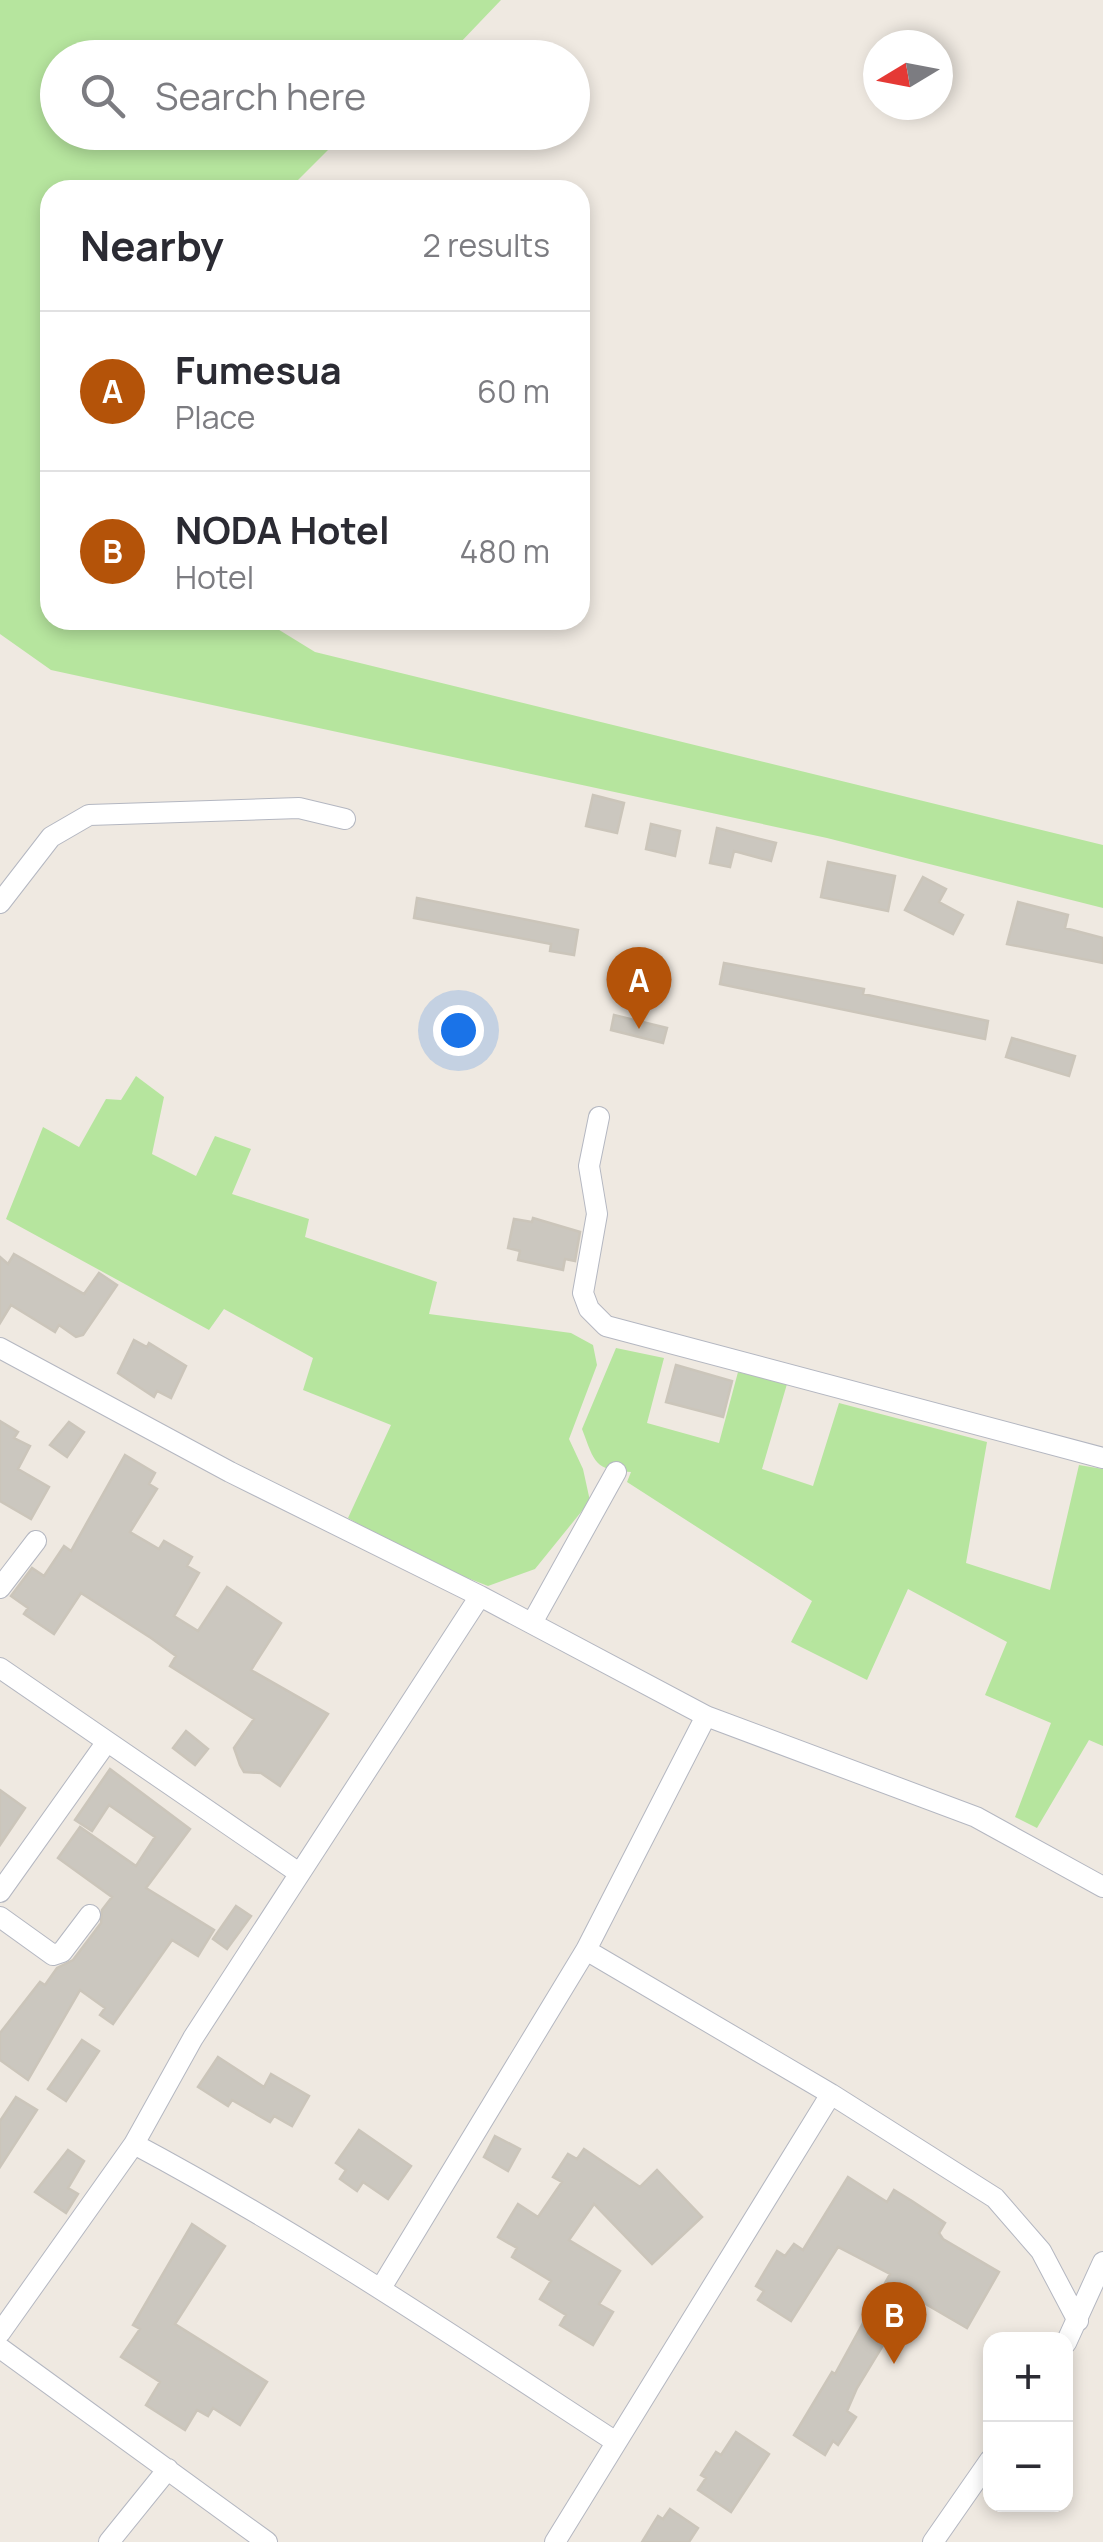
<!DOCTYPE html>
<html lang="en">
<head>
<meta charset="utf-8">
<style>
  :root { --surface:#fff; --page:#f7f7f7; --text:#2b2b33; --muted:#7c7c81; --line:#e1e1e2; --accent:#b45309 }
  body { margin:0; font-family:Manrope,sans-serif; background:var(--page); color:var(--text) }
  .controls { position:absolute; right:30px; bottom:30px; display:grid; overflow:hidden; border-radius:20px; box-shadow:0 5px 15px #0003 }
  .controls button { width:90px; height:90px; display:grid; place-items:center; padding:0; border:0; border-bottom:2px solid var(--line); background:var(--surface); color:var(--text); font:50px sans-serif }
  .compass { position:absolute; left:863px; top:30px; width:90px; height:90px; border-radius:50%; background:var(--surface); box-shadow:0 5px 15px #0003; rotate:260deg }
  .you { position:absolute; left:458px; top:1030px; width:35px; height:35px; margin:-25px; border:8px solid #fff; border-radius:50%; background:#1a73e8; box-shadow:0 0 0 15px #1a73e833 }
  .badge { display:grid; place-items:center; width:65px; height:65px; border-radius:50%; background:var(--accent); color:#fff; font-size:32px; font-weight:700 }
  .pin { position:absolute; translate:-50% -82px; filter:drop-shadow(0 2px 5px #0008) }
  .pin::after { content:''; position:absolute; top:52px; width:35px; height:30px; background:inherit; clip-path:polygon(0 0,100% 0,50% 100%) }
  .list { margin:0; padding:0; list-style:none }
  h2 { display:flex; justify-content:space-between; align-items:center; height:130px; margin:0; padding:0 40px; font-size:42px }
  h2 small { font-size:32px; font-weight:400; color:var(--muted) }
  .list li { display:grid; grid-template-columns:65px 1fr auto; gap:30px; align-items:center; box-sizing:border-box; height:160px; padding:0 40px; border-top:2px solid var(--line) }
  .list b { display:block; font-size:38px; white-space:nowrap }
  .list p { margin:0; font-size:32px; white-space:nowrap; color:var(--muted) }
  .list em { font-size:32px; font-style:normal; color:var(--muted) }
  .icon { flex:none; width:55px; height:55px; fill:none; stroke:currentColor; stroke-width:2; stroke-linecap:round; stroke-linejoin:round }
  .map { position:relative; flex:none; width:1103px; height:2542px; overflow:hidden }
  .search { position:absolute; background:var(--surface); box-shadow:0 5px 15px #0003; left:40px; top:40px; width:550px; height:110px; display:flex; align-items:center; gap:25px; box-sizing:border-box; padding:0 35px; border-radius:55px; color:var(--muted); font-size:38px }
  .panel { position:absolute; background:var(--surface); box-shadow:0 5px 15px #0003; left:40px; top:180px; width:550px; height:450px; border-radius:30px }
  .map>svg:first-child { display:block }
  .green { fill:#b6e59e }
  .building { fill:#cbc7bf; stroke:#cbc5ba; stroke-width:2.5 }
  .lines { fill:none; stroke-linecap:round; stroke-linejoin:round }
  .minor-casing { stroke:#b4b7c1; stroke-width:22 }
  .minor { stroke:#fff; stroke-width:20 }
</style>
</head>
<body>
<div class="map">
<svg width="1103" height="2542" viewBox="0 0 1103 2542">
  <rect width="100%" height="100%" fill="#efe9e1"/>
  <path class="green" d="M0 0H501L458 45 431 57 58 58V132L345 133 288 190H50V620H263L315 652 1103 845V908L827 838 51 670 0 634Z
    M136 1076 164 1097 152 1154 196 1176 215 1136 251 1149 232 1194 309 1219 305 1237 437 1282 429 1314 571 1333 593 1345 597 1365 569 1439 583 1469 590 1501 535 1569 488 1586 419 1559 348 1518 391 1425 303 1390 313 1358 224 1309 209 1330 6 1219 43 1127 79 1147 106 1099 121 1100Z
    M616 1348 664 1358 647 1423 719 1443 738 1372 787 1384 762 1469 813 1486 839 1403 987 1442 966 1563 1050 1590 1079 1465 1103 1469V1746L1089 1740 1037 1828 1015 1817 1051 1723 985 1695 1007 1642 908 1589 867 1680 791 1642 812 1601 627 1482 631 1472C594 1470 595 1463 582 1429Z"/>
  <path class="building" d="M593 795 624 803 617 833 586 826Z
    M651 824 680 831 675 856 646 849Z
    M717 828 776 843 771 861 734 851 730 867 710 863Z
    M828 862 895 876 888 911 821 897Z
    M923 877 946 889 939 902 963 915 953 934 905 910Z
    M417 898 578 930 574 955 550 951 551 944 414 918Z
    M1018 902 1068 915 1065 928 1103 938V963L1007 944Z
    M724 963 864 989 863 994 988 1021 985 1039 720 984Z
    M614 1015 667 1028 663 1043 611 1030Z
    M1012 1038 1075 1056 1069 1076 1006 1057Z
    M533 1218 580 1232 575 1261 565 1259 563 1270 518 1260 520 1251 508 1248 514 1219 532 1222Z
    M14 1254 84 1294 99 1273 117 1285 83 1335 76 1337 59 1325 55 1332 11 1305 0 1323V1257L8 1264Z
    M134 1340 147 1347 149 1343 186 1366 171 1398 157 1391 154 1397 118 1373Z
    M676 1365 732 1381 723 1417 666 1402Z
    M0 1421 18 1432 14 1438 30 1446 18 1469 49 1487 31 1519 0 1501Z
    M69 1422 84 1432 67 1457 50 1445Z
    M125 1455 155 1473 149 1484 157 1489 130 1532 159 1549 164 1541 192 1557 187 1566 199 1573 174 1616 198 1631 227 1587 281 1623 251 1670 328 1714 280 1786 261 1773 244 1772 240 1765 234 1748 254 1719 170 1666 176 1656 151 1638 81 1593 54 1634 24 1614 28 1608 11 1596 32 1568 44 1576 64 1546 71 1551Z
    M186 1731 208 1749 195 1765 173 1748Z
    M110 1769 190 1829 146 1888 214 1930 198 1956 172 1940 113 2024 100 2015 105 2008 80 1990 28 2080 0 2060V2033L40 1982 45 1985 57 1968 73 1960 101 1923 102 1910 112 1897 58 1858 80 1827 136 1866 155 1837 109 1805 92 1831 75 1820Z
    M0 1790 25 1808 0 1845Z
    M236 1906 251 1916 227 1949 213 1939Z
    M82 2040 99 2051 66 2101 48 2089Z
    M218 2057 264 2087 271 2074 309 2096 292 2126 274 2116 270 2122 232 2100 228 2106 198 2087Z
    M16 2097 37 2110 0 2167V2121Z
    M359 2130 411 2166 388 2199 363 2182 357 2191 340 2179 346 2170 336 2163Z
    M495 2136 520 2149 508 2171 484 2157Z
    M584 2149 640 2187 657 2170 702 2217 652 2264 594 2204 569 2240 620 2271 599 2304 613 2312 593 2345 560 2325 566 2315 540 2299 551 2281 512 2257 517 2248 498 2237 518 2204 538 2217 562 2182 553 2177 568 2154 577 2159Z
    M68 2150 84 2161 68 2188 78 2194 66 2213 35 2192Z
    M848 2177 887 2202 894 2190 912 2201 945 2223 939 2233 943 2239 999 2272 967 2328 917 2299 896 2335 891 2332 857 2388 847 2411 856 2417 838 2445 833 2441 825 2455 794 2435 832 2372 835 2374 890 2274 838 2247 791 2321 758 2300 764 2291 756 2286 777 2251 785 2256 794 2244 803 2250Z
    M192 2224 225 2246 175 2324 267 2382 240 2425 213 2408 208 2416 197 2410 185 2430 146 2405 160 2382 121 2357 140 2329 133 2325Z
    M736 2432 769 2454 731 2512 698 2490 706 2478 701 2475 716 2452 721 2455Z
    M670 2509 698 2528 689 2542H642L658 2516 663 2519Z"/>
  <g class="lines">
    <defs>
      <path id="minor" d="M0 903 51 837 89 815 299 808 345 819
        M599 1117 589 1166 597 1214 583 1293 589 1309 606 1326 1103 1458
        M0 1348 230 1472 480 1596 706 1716 976 1817 1103 1887
        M0 1588 36 1541
        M532 1623 616 1472
        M0 1668 299 1873
        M0 1892 106 1743
        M0 1917 53 1955 62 1952 90 1915
        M586 1950 831 2094 995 2198 1041 2251 1078 2321
        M134 2144C301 2233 458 2339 616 2442
        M381 2288 586 1950 706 1716
        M0 2333 134 2144 193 2038 480 1596
        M1066 2343 1103 2262
        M0 2348 267 2542
        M109 2542 168 2469
        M555 2542 831 2094
        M933 2542 990 2460"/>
    </defs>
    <use href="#minor" class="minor-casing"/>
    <use href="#minor" class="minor"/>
  </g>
</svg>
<div class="controls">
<button>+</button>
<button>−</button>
</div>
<svg class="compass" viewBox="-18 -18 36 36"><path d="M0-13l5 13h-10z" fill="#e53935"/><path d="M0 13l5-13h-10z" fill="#7c7c81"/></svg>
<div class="you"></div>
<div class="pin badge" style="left:639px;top:1029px">A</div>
<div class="pin badge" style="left:894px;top:2364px">B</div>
<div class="search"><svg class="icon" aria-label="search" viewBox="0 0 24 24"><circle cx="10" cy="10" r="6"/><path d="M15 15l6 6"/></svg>Search here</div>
<section class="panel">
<h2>Nearby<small>2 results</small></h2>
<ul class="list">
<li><span class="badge">A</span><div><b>Fumesua</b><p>Place</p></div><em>60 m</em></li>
<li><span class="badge">B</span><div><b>NODA Hotel</b><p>Hotel</p></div><em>480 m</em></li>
</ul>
</section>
</div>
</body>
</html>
